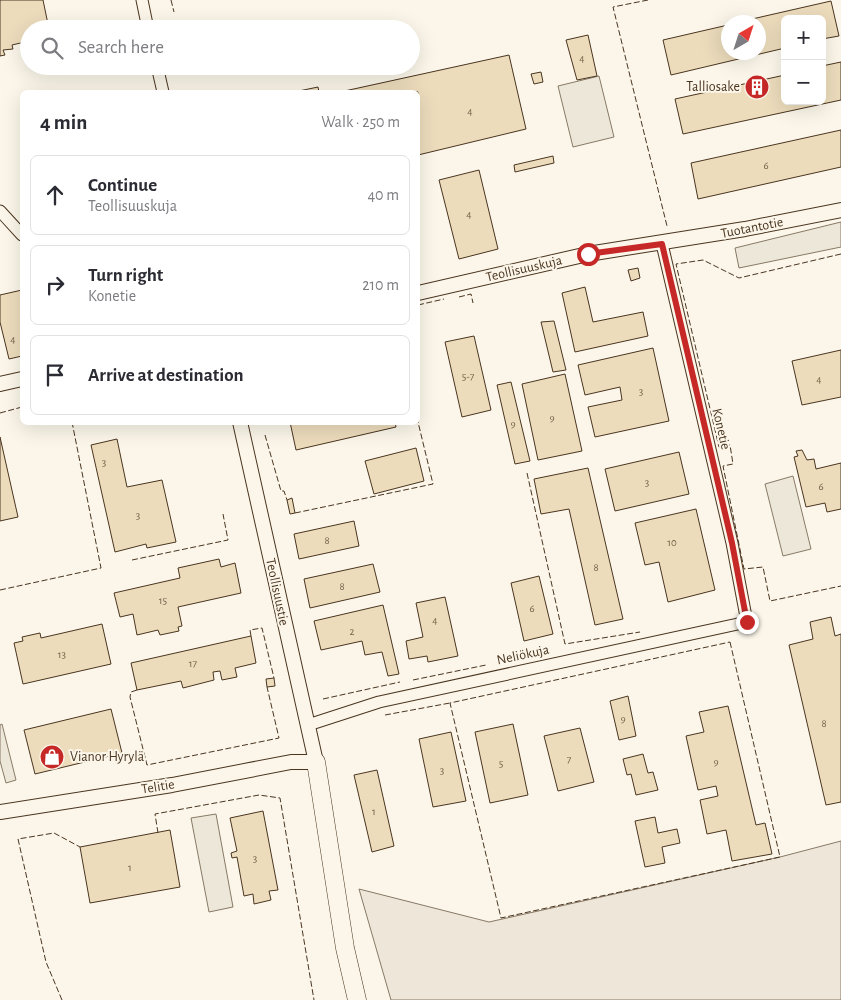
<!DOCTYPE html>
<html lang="en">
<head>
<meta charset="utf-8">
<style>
  :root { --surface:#fff; --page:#f7f7f7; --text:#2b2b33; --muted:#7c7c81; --line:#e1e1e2 }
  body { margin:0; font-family:"Alegreya Sans",sans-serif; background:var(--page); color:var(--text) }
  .controls { position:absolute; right:15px; top:15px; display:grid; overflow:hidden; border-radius:8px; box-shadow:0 5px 20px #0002 }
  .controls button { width:45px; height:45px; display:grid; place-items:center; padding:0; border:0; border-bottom:1px solid var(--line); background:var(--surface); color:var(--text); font:25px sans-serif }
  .compass { position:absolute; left:721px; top:15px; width:45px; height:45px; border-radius:50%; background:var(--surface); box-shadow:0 5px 20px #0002; rotate:39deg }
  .stop { position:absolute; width:15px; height:15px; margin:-11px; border:4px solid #c62828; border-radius:50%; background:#fff }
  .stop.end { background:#c62828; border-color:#fff; box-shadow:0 1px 5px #0008 }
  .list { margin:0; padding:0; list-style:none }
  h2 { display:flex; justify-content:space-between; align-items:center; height:65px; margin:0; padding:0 20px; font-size:21px }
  h2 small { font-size:16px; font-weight:400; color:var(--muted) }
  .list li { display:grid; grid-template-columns:32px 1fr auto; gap:15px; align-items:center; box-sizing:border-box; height:80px; margin:0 10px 10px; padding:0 10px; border:1px solid var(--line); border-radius:8px }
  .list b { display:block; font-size:19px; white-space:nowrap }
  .list p { margin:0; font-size:16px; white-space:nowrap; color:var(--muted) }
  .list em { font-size:16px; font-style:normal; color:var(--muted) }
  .icon { flex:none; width:28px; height:28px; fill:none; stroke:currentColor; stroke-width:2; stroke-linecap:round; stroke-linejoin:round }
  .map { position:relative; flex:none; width:841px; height:1000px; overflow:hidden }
  .search { position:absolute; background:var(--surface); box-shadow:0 5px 20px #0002; left:20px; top:20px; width:400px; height:55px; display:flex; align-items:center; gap:12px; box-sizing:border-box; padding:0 18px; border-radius:28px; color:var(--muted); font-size:19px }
  .panel { position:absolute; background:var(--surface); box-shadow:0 5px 20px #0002; left:20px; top:90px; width:400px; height:335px; border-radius:8px }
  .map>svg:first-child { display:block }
  .green { fill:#ede6d9; stroke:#887966 }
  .parking { fill:#ede7d9; stroke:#887966 }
  .building { fill:#ecdcbc; stroke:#4a3520 }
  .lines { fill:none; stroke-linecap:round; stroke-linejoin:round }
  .minor-casing { stroke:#4a3520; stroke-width:13 }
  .tertiary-casing { stroke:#4a3520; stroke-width:16 }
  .primary-casing { stroke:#4a3520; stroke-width:19 }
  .minor { stroke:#fbf6e9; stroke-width:11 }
  .tertiary { stroke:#fbf6e9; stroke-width:14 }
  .primary { stroke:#fbf6e9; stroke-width:18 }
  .fence { stroke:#4a3520; stroke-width:1; stroke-dasharray:6 2.5; stroke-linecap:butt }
  .route { stroke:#c62828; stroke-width:6 }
  .labels { text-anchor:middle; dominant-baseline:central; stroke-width:4; stroke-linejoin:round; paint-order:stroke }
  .number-label { font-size:11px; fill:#725f47 }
  .poi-label { font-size:14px; fill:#4a3520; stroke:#fbf6e9; text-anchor:end }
  .street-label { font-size:14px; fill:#4a3520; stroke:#fbf6e9 }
</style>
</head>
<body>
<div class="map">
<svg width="841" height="1000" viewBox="0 0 841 1000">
  <rect width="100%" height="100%" fill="#fbf6e9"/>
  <path class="green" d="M841 841V1000H391L359 889 489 922 780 857Z"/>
  <path class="parking" d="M599 76 614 137 573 147 558 86Z
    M841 222V247L739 268 735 248Z
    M793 476 811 549 783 556 765 484Z
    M2 724 16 780 6 783 0 761V725Z
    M216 814 233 907 209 912 191 818Z"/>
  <path class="building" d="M0 0H43L49 29H29V41L12 45 13 49 3 50 5 55 0 56Z
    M831 1 839 36 822 39V19H785V48L671 75 663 40 728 25V52H758V22H739Z
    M588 35 597 76 577 80 566 40Z
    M509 55 526 129 418 155V92H340Z
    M841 62V100L683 134 675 99 785 75V101H822V66Z
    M541 72 543 82 534 84 531 74Z
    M318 87 319 92H294Z
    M841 130V167L698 199 691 163Z
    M553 156 554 163 515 172 514 165Z
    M479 170 498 249 459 259 439 180Z
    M638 268 640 278 631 281 628 270Z
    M585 287 593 322 643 312 648 336 575 352 562 293Z
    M22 290V356L9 359 0 322V295Z
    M554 321 566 370 553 372 541 322Z
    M474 336 491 410 462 417 445 342Z
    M653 348 669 421 595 437 588 407 622 400 620 387 585 395 578 365Z
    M841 350V397L802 405 792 361Z
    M565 374 582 451 538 460 522 384Z
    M511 382 530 461 515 464 497 385Z
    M290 422H395L396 427 296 450Z
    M0 437 18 517 0 521Z
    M117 439 127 487 162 480 176 542 147 548 146 544 115 552 91 445Z
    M416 448 424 481 374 494 365 461Z
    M802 450 807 460 814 459 816 469 841 463V509L827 512 825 503 806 507 794 457 798 456 796 451Z
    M679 452 689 494 615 511 605 469Z
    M588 468 623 619 595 625 569 509 541 514 534 479Z
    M292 498 295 513 290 514 287 500Z
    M696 509 715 590 668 602 659 562 645 565 635 523Z
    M354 521 359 546 299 559 294 534Z
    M219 559 221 567 235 563 241 593 178 607 182 626 178 627 179 631 160 635 158 630 137 635 133 614 120 617 114 593 180 578 178 568Z
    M373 564 380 592 310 608 304 579Z
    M539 576 553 634 524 641 511 583Z
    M445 597 458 656 428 662 427 656 409 659 406 641 423 637 416 603Z
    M383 605 399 674 388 676 382 652 365 655 362 641 321 650 314 621Z
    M831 617 835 636 841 634V802L826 805 789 645 813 639 810 622Z
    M102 624 111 664 23 684 14 643 23 641 22 637 40 633 41 638Z
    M251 636 256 663 235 668 237 677 222 680 220 671 213 672 214 680 183 688 181 681 137 690 131 663Z
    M274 678 275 686 267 687 266 679Z
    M628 696 636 736 619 740 610 701Z
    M728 706 756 825 765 823 772 854 732 861 726 830 707 834 700 800 718 796 716 786 698 790 686 736 704 732 699 712Z
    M111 709 122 753 35 774 24 730Z
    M513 724 528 795 490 803 475 732Z
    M580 728 594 782 558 791 544 736Z
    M451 732 466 801 433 807 419 739Z
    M643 754 648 773 653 772 658 790 636 795 631 774 627 775 623 759Z
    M377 770 394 846 372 852 354 775Z
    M263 811 278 890 269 891 271 900 254 904 253 894 244 896 237 857 232 858 231 853 237 851 230 818Z
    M655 817 658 833 677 829 680 843 662 847 665 863 645 867 635 821Z
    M170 830 180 887 90 903 80 847Z"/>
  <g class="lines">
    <defs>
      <path id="minor" d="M142 0 148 29
        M157 66 163 92
        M0 211 22 235
        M308 725 379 702 747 622 732 543 662 244"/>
      <path id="tertiary" d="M418 293 588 254 745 229 841 210
        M0 384 22 379
        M0 812 172 785 291 762H316L240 422"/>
      <path id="primary" d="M316 762 345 948 357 1000"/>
    </defs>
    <use href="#minor" class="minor-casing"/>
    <use href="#tertiary" class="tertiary-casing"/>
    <use href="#primary" class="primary-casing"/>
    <use href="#minor" class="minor"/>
    <use href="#tertiary" class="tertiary"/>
    <use href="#primary" class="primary"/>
    <path class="fence" d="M171 0 174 12
      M648 0 613 7 667 226
      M841 254 739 278 703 260 676 264 719 447 730 445 733 464 723 466 744 569 763 567 770 601 841 586
      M459 297 471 294 473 303
      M418 305 444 299
      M0 413 22 407
      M265 435 281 491H284L287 500
      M527 473 565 644 640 632
      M295 513 433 484 418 422
      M132 560 228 540 223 514
      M0 590 101 568 72 422
      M251 636 250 630 262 628 274 678
      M730 642 780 857 501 918 450 703Z
      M413 680 486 665
      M137 690 131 692 130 697 147 765 279 738 267 687
      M323 699 400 682
      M385 715 450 703
      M158 833 155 814 259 795 280 798 314 1000
      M62 1000 46 962 18 839 54 833 80 847"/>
  </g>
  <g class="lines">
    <path class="route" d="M588 254 662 244 732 543 747 622"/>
  </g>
  <defs>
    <symbol id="building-disc" viewBox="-11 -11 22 22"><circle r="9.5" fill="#c62828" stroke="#fbf6e9"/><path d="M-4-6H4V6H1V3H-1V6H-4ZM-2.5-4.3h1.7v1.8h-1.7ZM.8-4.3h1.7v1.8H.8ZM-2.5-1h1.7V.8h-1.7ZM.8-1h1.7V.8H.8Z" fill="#fff"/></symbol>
    <symbol id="shop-disc" viewBox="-11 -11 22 22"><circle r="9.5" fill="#c62828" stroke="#fbf6e9"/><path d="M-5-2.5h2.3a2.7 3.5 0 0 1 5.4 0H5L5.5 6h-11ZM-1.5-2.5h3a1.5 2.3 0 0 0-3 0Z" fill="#fff"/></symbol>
  </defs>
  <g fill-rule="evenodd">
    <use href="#building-disc" x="743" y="73" width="28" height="28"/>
    <use href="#shop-disc" x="38" y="743" width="28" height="28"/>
  </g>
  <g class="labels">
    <g class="number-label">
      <text x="582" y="58">4</text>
      <text x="470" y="111">4</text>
      <text x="766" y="165">6</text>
      <text x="469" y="214">4</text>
      <text x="13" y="339">4</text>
      <text x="468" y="376">5-7</text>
      <text x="819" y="379">4</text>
      <text x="641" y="391">3</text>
      <text x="552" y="417">9</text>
      <text x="513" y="423">9</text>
      <text x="104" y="462">3</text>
      <text x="647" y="482">3</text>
      <text x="821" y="486">6</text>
      <text x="138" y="515">3</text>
      <text x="327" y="540">8</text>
      <text x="672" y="542">10</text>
      <text x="596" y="567">8</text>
      <text x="342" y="586">8</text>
      <text x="163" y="600">15</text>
      <text x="532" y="608">6</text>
      <text x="435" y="620">4</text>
      <text x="352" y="631">2</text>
      <text x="62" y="654">13</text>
      <text x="193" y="663">17</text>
      <text x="623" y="718">9</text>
      <text x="824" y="723">8</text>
      <text x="569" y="759">7</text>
      <text x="716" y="761">9</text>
      <text x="501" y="763">5</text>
      <text x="442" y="770">3</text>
      <text x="374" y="811">1</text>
      <text x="255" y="858">3</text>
      <text x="130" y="867">1</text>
    </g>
    <g class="poi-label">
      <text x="740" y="87">Talliosake</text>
      <text x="70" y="757" text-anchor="start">Vianor Hyrylä</text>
    </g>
    <g class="street-label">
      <text transform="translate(752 228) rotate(-11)">Tuotantotie</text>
      <text transform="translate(524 269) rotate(-13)">Teollisuuskuja</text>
      <text transform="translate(721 429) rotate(77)">Konetie</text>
      <text transform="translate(277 592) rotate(78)">Teollisuustie</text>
      <text transform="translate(523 655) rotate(-12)">Neliökuja</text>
      <text transform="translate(158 787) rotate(-9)">Telitie</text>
    </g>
  </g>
</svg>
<div class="controls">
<button>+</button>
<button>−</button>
</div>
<svg class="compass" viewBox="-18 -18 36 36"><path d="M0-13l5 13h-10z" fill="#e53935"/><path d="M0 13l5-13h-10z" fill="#7c7c81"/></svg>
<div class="stop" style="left:588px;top:254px"></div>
<div class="stop end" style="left:747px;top:622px"></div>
<div class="search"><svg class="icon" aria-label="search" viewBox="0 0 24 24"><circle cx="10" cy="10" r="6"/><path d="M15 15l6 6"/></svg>Search here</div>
<section class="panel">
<h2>4 min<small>Walk · 250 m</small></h2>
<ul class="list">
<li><svg class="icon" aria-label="ahead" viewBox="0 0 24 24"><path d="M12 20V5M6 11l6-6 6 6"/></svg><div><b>Continue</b><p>Teollisuuskuja</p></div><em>40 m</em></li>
<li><svg class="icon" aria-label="right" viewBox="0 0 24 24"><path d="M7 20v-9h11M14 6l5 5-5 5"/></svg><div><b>Turn right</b><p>Konetie</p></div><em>210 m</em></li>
<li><svg class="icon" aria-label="arrive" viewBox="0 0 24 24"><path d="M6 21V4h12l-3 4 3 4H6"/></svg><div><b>Arrive at destination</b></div></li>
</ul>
</section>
</div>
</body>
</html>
